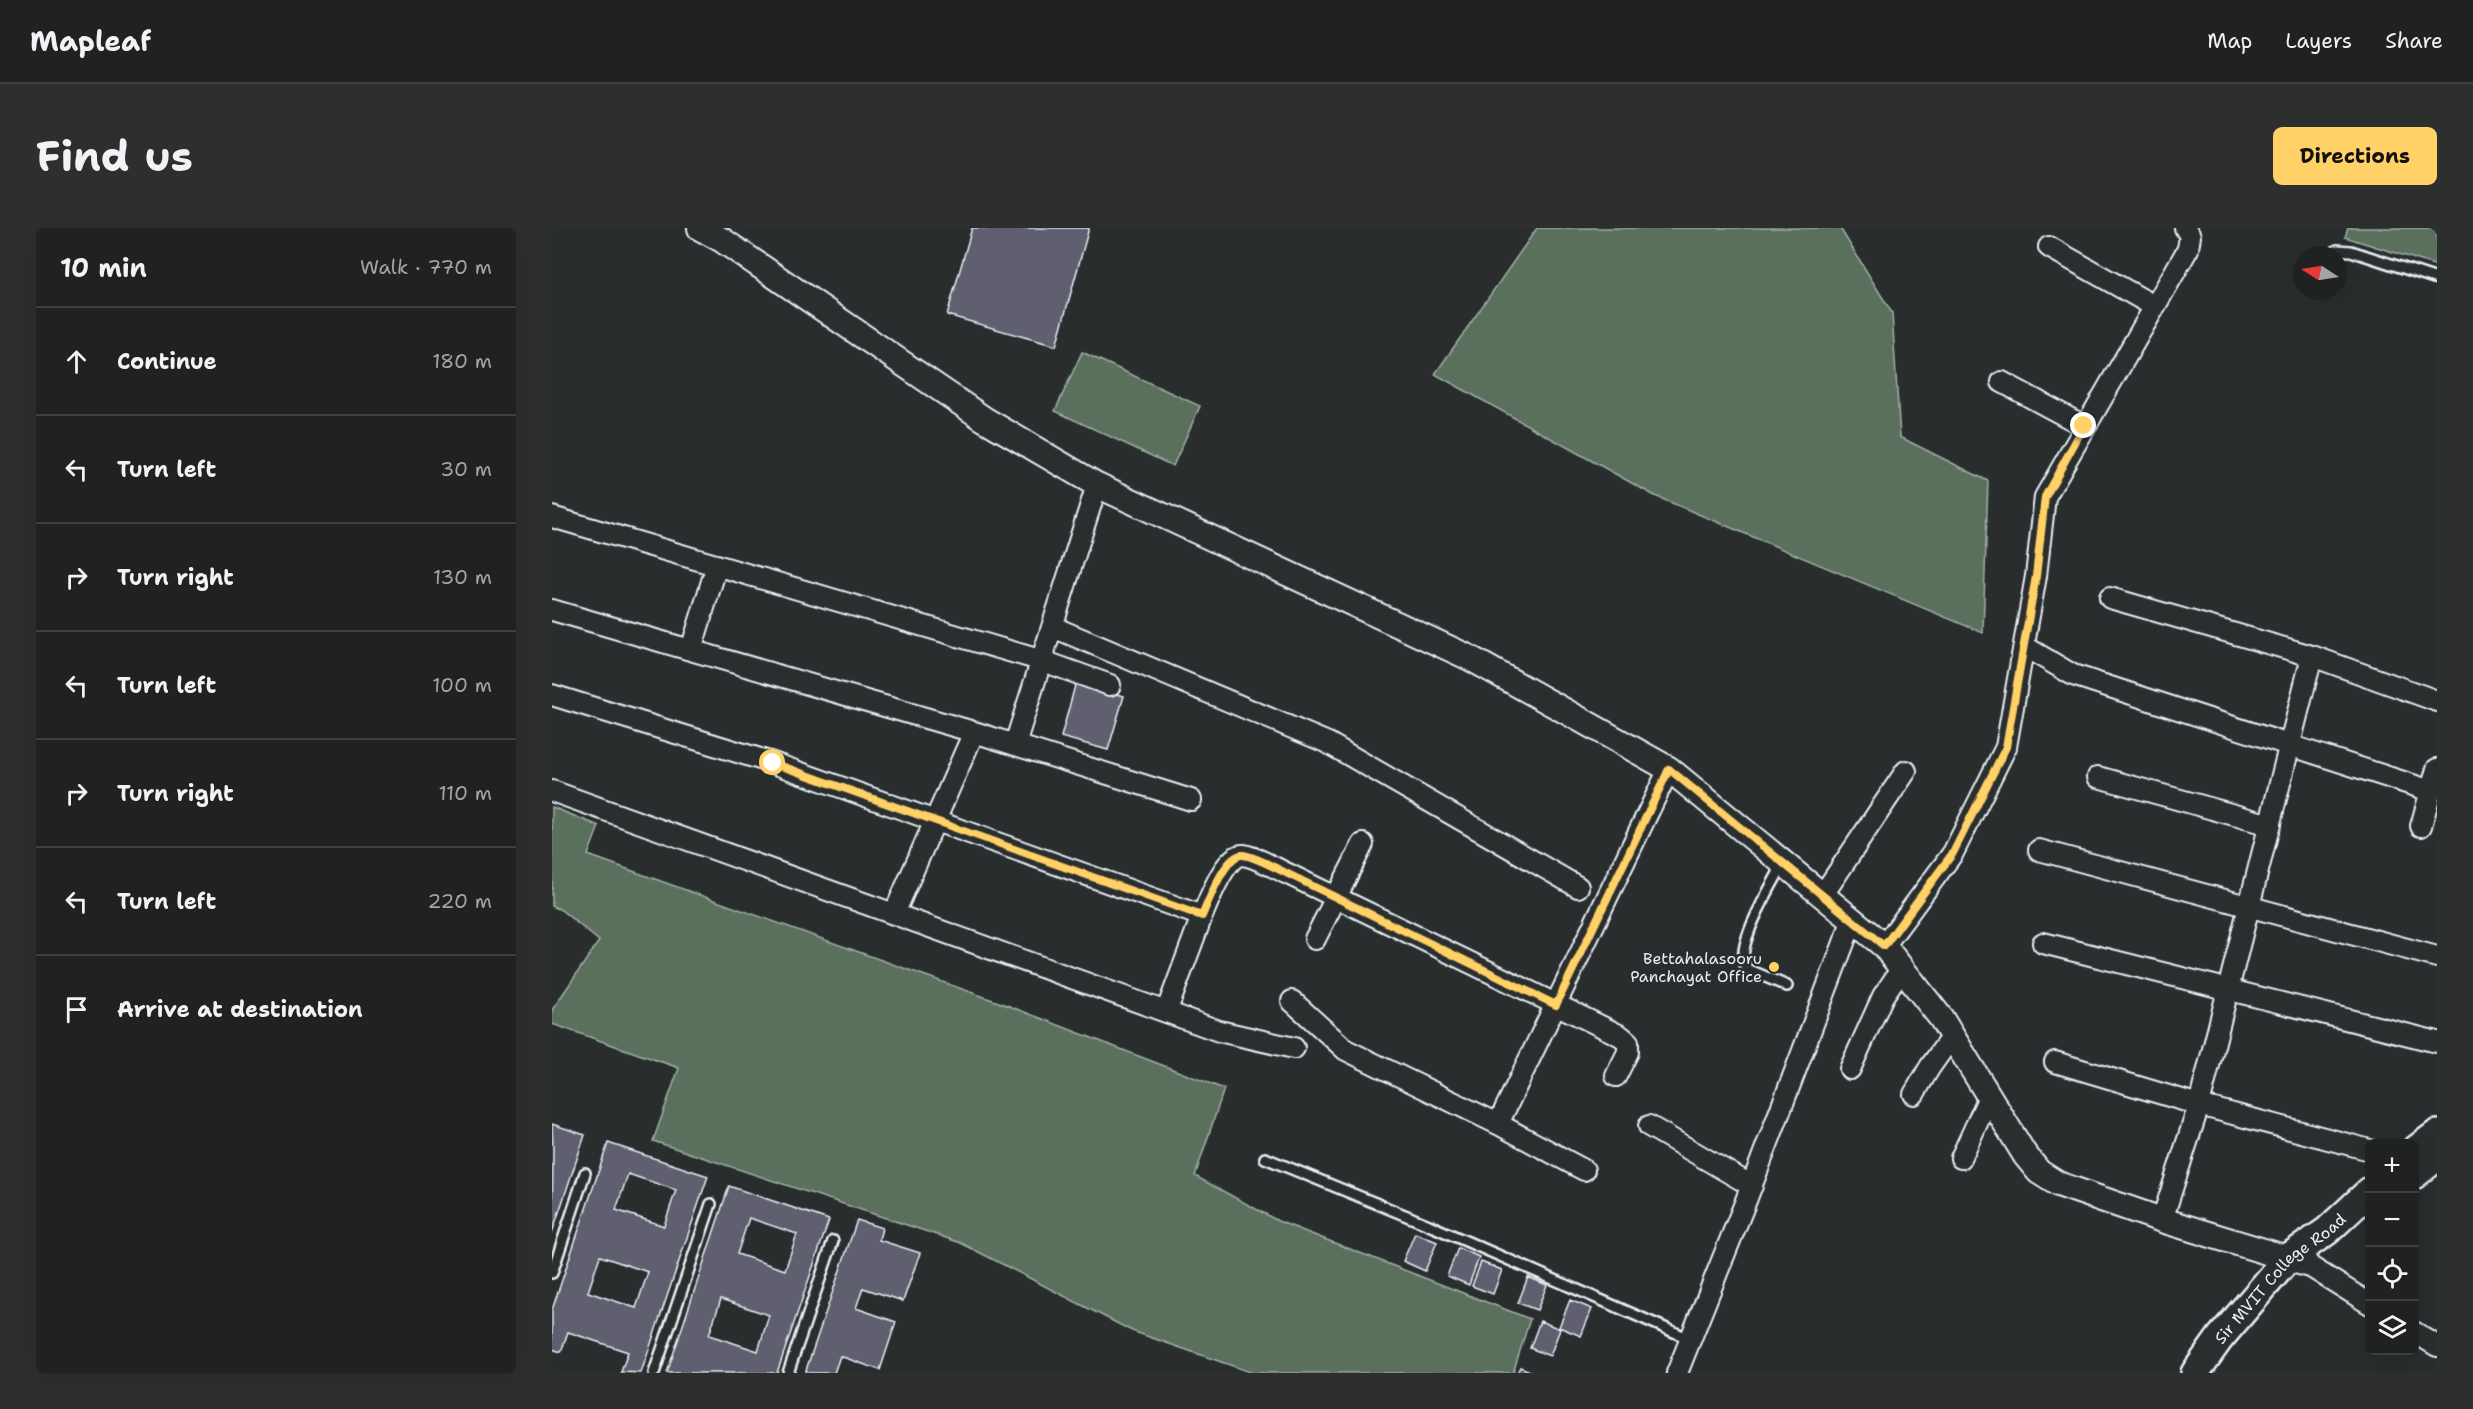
<!DOCTYPE html>
<html lang="en">
<head>
<meta charset="utf-8">
<style>
  :root { --surface:#202222; --page:#2d2f2f; --text:#f1f3f6; --muted:#a2a4a5; --line:#3d3f40; --accent:#ffd166 }
  body { margin:0; font-family:"Shantell Sans",sans-serif; background:var(--page); color:var(--text) }
  .controls { position:absolute; right:18px; bottom:18px; display:grid; overflow:hidden; border-radius:9px; box-shadow:0 6px 24px #0002 }
  .controls button { width:54px; height:54px; display:grid; place-items:center; padding:0; border:0; border-bottom:2px solid var(--line); background:var(--surface); color:var(--text); font:30px sans-serif }
  .compass { position:absolute; left:1741px; top:18px; width:54px; height:54px; border-radius:50%; background:var(--surface); box-shadow:0 6px 24px #0002; rotate:282deg }
  .stop { position:absolute; width:18px; height:18px; margin:-14px; border:4px solid #ffd166; border-radius:50%; background:#fff }
  .stop.end { background:#ffd166; border-color:#fff; box-shadow:0 2px 6px #0008 }
  .list { margin:0; padding:0; list-style:none }
  h2 { display:flex; justify-content:space-between; align-items:center; height:78px; margin:0; padding:0 24px; font-size:26px }
  h2 small { font-size:20px; font-weight:400; color:var(--muted) }
  .list li { display:grid; grid-template-columns:39px 1fr auto; gap:18px; align-items:center; box-sizing:border-box; height:108px; padding:0 24px; border-top:2px solid var(--line) }
  .list b { display:block; font-size:22px; white-space:nowrap }
  .list em { font-size:20px; font-style:normal; color:var(--muted) }
  .icon { flex:none; width:33px; height:33px; fill:none; stroke:currentColor; stroke-width:2; stroke-linecap:round; stroke-linejoin:round }
  .map { position:relative; flex:none; width:1885px; height:1145px; overflow:hidden; border-radius:9px }
  header { display:flex; align-items:center; gap:36px; box-sizing:border-box; height:84px; padding:0 30px; background:var(--surface); border-bottom:2px solid var(--line) }
  header strong { font-size:28px }
  nav { display:flex; gap:33px; margin-inline-start:auto; font-size:21px }
  .intro { display:flex; align-items:center; justify-content:space-between; box-sizing:border-box; height:144px; padding:0 36px }
  h1 { margin:0; font-size:42px }
  .button { padding:15px 27px; border-radius:9px; background:var(--accent); color:#111; font-size:21px; font-weight:700 }
  main { display:flex; gap:36px; padding:0 36px }
  aside { flex:1; background:var(--surface); border-radius:9px; box-shadow:0 6px 24px #0002 }
  .map>svg:first-child { display:block }
  .green { fill:#5a705c; stroke:#a1b0aa; stroke-width:1.5 }
  .building { fill:#5f5e70; stroke:#e8f1f8; stroke-width:1.5; fill-rule:evenodd }
  .lines { fill:none; stroke-linecap:round; stroke-linejoin:round }
  .service-casing { stroke:#e8f1f8; stroke-width:14 }
  .minor-casing { stroke:#e8f1f8; stroke-width:24 }
  .tertiary-casing { stroke:#e8f1f8; stroke-width:28 }
  .secondary-casing { stroke:#e8f1f8; stroke-width:32 }
  .service { stroke:#2a2d2e; stroke-width:9 }
  .minor { stroke:#2a2d2e; stroke-width:20 }
  .tertiary { stroke:#2a2d2e; stroke-width:24 }
  .secondary { stroke:#2a2d2e; stroke-width:27 }
  .route { stroke:#ffd166; stroke-width:8 }
  .poi-dot { fill:#ffd166; stroke:#2a2d2e; stroke-width:2 }
  .labels { text-anchor:middle; dominant-baseline:central; stroke-width:5; stroke-linejoin:round; paint-order:stroke }
  .poi-label { font-size:16px; fill:#e8f1f8; stroke:#2a2d2e; text-anchor:end }
  .street-label { font-size:16px; fill:#e8f1f8; stroke:#2a2d2e }
</style>
</head>
<body>
<header>
<strong>Mapleaf</strong>
<nav><a>Map</a><a>Layers</a><a>Share</a></nav>
</header>
<div class="intro"><h1>Find us</h1><a class="button">Directions</a></div>
<main>
<aside>
<h2>10 min<small>Walk · 770 m</small></h2>
<ul class="list">
<li><svg class="icon" aria-label="ahead" viewBox="0 0 24 24"><path d="M12 20V5M6 11l6-6 6 6"/></svg><div><b>Continue</b></div><em>180 m</em></li>
<li><svg class="icon" aria-label="left" viewBox="0 0 24 24"><path d="M17 20v-9H6M10 6l-5 5 5 5"/></svg><div><b>Turn left</b></div><em>30 m</em></li>
<li><svg class="icon" aria-label="right" viewBox="0 0 24 24"><path d="M7 20v-9h11M14 6l5 5-5 5"/></svg><div><b>Turn right</b></div><em>130 m</em></li>
<li><svg class="icon" aria-label="left" viewBox="0 0 24 24"><path d="M17 20v-9H6M10 6l-5 5 5 5"/></svg><div><b>Turn left</b></div><em>100 m</em></li>
<li><svg class="icon" aria-label="right" viewBox="0 0 24 24"><path d="M7 20v-9h11M14 6l5 5-5 5"/></svg><div><b>Turn right</b></div><em>110 m</em></li>
<li><svg class="icon" aria-label="left" viewBox="0 0 24 24"><path d="M17 20v-9H6M10 6l-5 5 5 5"/></svg><div><b>Turn left</b></div><em>220 m</em></li>
<li><svg class="icon" aria-label="arrive" viewBox="0 0 24 24"><path d="M6 21V4h12l-3 4 3 4H6"/></svg><div><b>Arrive at destination</b></div></li>
</ul>
</aside>
<div class="map">
<svg width="1885" height="1145" viewBox="0 0 1885 1145">
  <rect width="100%" height="100%" fill="#2a2d2e"/>
  <filter id="ink" filterUnits="userSpaceOnUse"><feTurbulence type="fractalNoise" baseFrequency=".0167" numOctaves="2"/><feDisplacementMap in="SourceGraphic" scale="12" xChannelSelector="R" yChannelSelector="G"/><feConvolveMatrix kernelMatrix="1 2 1 2 8 2 1 2 1" color-interpolation-filters="sRGB"/></filter>
  <g filter="url(#ink)">
    <path class="green" d="M985 0H1288L1340 85 1348 209 1436 253 1431 405 1103 268 883 146Z
      M1796 0H1885V38L1793 9Z
      M530 124 648 178 621 238 503 183Z
      M0 579 47 598 36 627 452 776 672 861 643 948 726 993 978 1091 961 1145H701L580 1103 409 1015 101 913 127 840 0 796V782L47 713 9 682 0 678Z"/>
    <path class="building" d="M420 0H537L504 118 395 87Z
      M524 454 572 468 556 522 509 509Z
      M0 896 33 907 0 1005 1 921Z
      M56 915 156 948 89 1145 69 1144 76 1124 16 1104 9 1124 0 1121V1082ZM76 946 124 962 112 998 64 982ZM48 1028 96 1044 84 1080 36 1064Z
      M177 958 277 992 225 1145H115ZM197 990 245 1006 233 1042 185 1026ZM169 1071 217 1087 206 1123 157 1107Z
      M305 992 330 1000 327 1012 368 1025 351 1073 311 1060 304 1080 344 1094 328 1142 288 1128 282 1145H253Z
      M863 1005 885 1014 873 1043 851 1033Z
      M906 1020 927 1029 917 1057 895 1048Z
      M929 1034 950 1042 941 1066 920 1058Z
      M976 1049 995 1057 985 1082 966 1075Z
      M1018 1072 1040 1081 1029 1108 1007 1099Z
      M988 1093 1008 1101 998 1128 978 1120Z
      M968 1139 983 1145H965Z"/>
    <g class="lines">
      <defs>
        <path id="service" d="M1779 27 1785 22 1799 23 1885 51
          M1231 636C1221 656 1179 722 1195 741L1235 758
          M713 930 877 997 1138 1111
          M0 1045 33 945
          M102 1145 159 976
          M236 1145 281 1013"/>
        <path id="minor" d="M1497 19 1602 78
          M1450 154 1532 198
          M0 289 491 433 558 457
          M1558 370 1760 428 1647 877 1610 992
          M0 382 422 504 639 572
          M501 399 776 515 1026 659
          M1472 418 1521 447 1879 563
          M139 422 165 337
          M1760 428 1885 473
          M0 467 221 535 650 688 615 782
          M463 516 545 257
          M1546 549 1718 597
          M0 563 667 803 742 820
          M1869 598 1885 541
          M1487 622 1885 729
          M1270 668 1354 543
          M342 686 422 504
          M650 688C656 674 674 625 691 627 705 629 723 640 736 646L1069 808 1076 814V824L1064 848
          M763 711 811 616
          M1491 715 1885 814
          M1332 718 1401 625 1454 519 1484 348 1493 269 1636 21 1638 8 1633 0
          M740 773 794 822 946 896 1032 942
          M1503 834 1647 877 1818 922
          M1298 841 1331 768 1350 740
          M1362 866 1378 839 1400 808
          M946 896 1117 541
          M1097 898 1200 958
          M1409 930 1437 869
          M1754 1036 1818 1076
          M1862 1104 1885 1118
          M1125 1145 1193 975 1301 691"/>
        <path id="tertiary" d="M148 0 170 12 432 191 545 257 918 430 1117 541 1332 718 1389 790 1473 927 1487 944 1506 956 1610 992 1754 1036"/>
        <g id="secondary">
          <path d="M1862 923 1885 906"/>
          <path d="M1862 947 1885 929"/>
          <path id="s1" d="M1643 1145 1668 1110 1737 1029 1775 1003 1818 963"/>
        </g>
      </defs>
      <use href="#service" class="service-casing"/>
      <use href="#minor" class="minor-casing"/>
      <use href="#tertiary" class="tertiary-casing"/>
      <use href="#secondary" class="secondary-casing"/>
      <use href="#service" class="service"/>
      <use href="#minor" class="minor"/>
      <use href="#tertiary" class="tertiary"/>
      <use href="#secondary" class="secondary"/>
    </g>
  </g>
  <g class="lines" filter="url(#ink)">
    <path class="route" d="M221 535 650 688C656 674 674 625 691 627 705 629 723 640 736 646L1004 777 1117 541 1332 718 1401 625 1454 519 1484 348 1493 269 1532 198"/>
  </g>
  <circle class="poi-dot" cx="1222" cy="739" r="6"/>
  <g class="labels">
    <g class="poi-label">
      <text x="1210" y="730">Bettahalasooru<tspan x="1210" dy="18">Panchayat Office</tspan></text>
    </g>
    <g class="street-label">
      <text stroke="none"><textPath href="#s1" startOffset="128">Sir MVIT College Road</textPath></text>
    </g>
  </g>
</svg>
<div class="controls">
<button>+</button>
<button>−</button>
<button><svg class="icon" aria-label="locate" viewBox="0 0 24 24"><circle cx="12" cy="12" r="6"/><path d="M12 2v4M12 18v4M2 12h4M18 12h4"/></svg></button>
<button><svg class="icon" aria-label="layers" viewBox="0 0 24 24"><path d="M12 4l9 5-9 5-9-5zM3 14l9 5 9-5"/></svg></button>
</div>
<svg class="compass" viewBox="-18 -18 36 36"><path d="M0-13l5 13h-10z" fill="#e53935"/><path d="M0 13l5-13h-10z" fill="#a2a4a5"/></svg>
<div class="stop" style="left:221px;top:535px"></div>
<div class="stop end" style="left:1532px;top:198px"></div>
</div>
</main>
</body>
</html>
